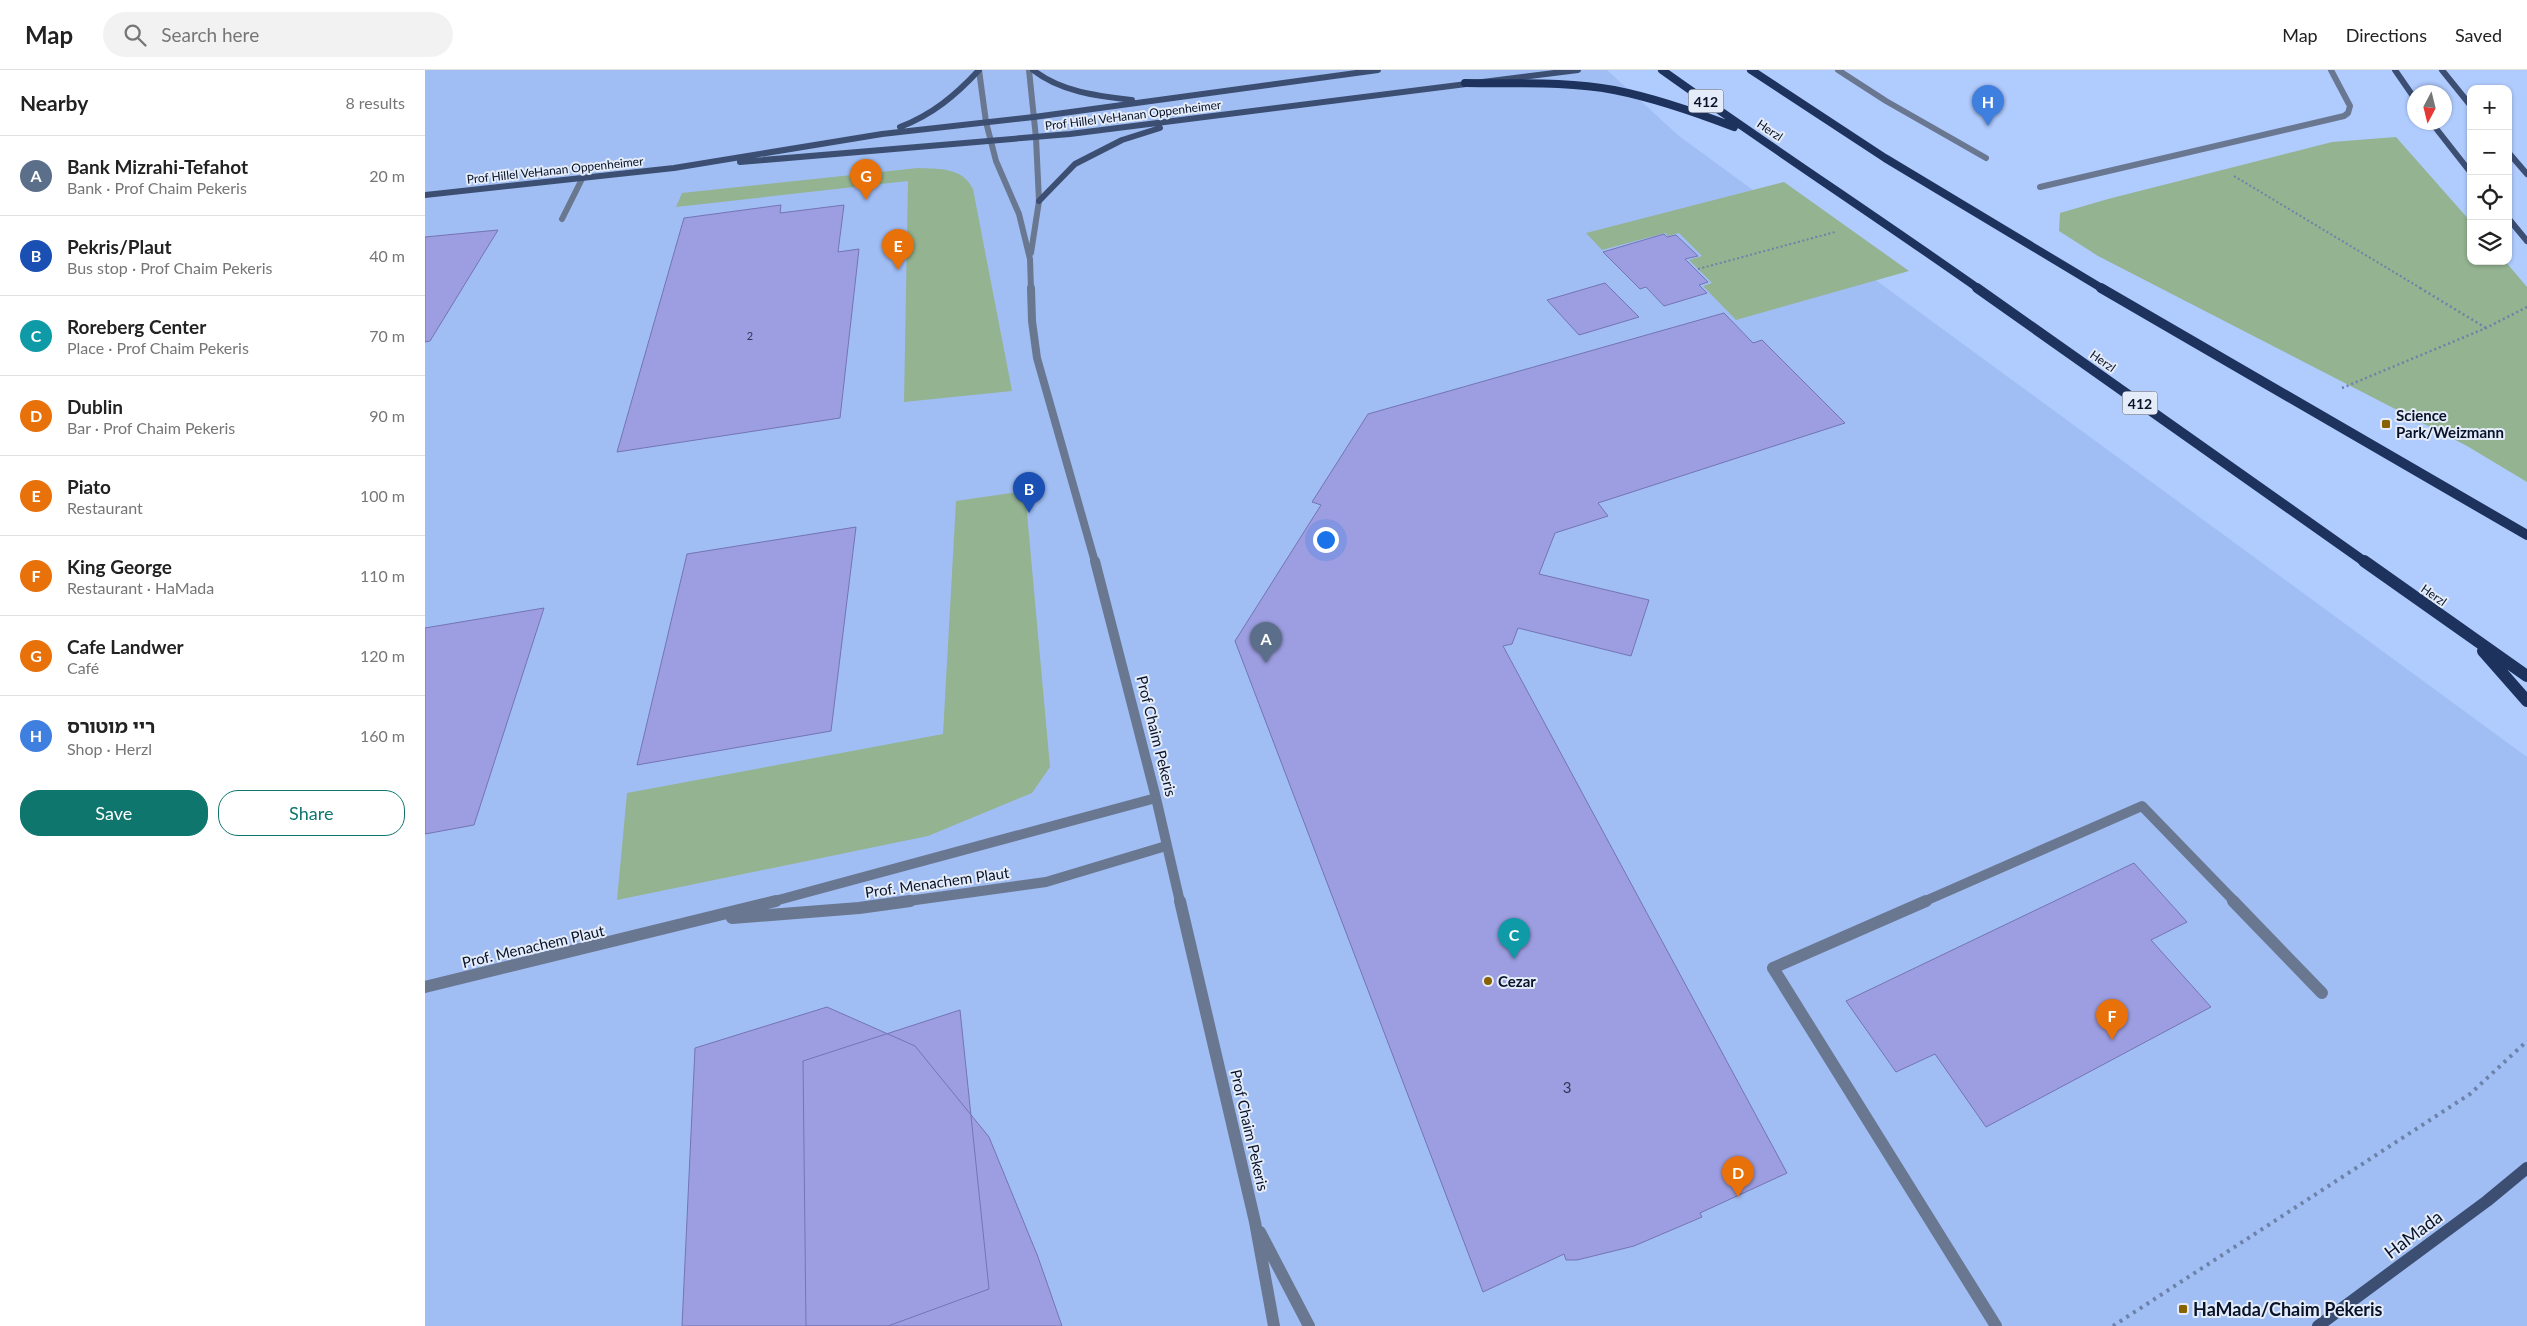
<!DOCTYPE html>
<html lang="en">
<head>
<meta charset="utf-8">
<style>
  :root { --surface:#fff; --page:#f2f2f2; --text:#222; --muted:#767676; --line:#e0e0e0; --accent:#0f766e }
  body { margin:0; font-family:Lato,"Noto Sans Hebrew",sans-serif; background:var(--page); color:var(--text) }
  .controls { position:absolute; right:15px; top:15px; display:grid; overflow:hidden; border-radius:10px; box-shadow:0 1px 4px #0004 }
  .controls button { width:45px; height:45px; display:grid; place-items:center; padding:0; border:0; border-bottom:1px solid var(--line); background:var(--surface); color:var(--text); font:25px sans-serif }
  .compass { position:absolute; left:1982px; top:15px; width:45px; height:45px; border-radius:50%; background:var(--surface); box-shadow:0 1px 4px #0004; rotate:187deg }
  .you { position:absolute; left:900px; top:469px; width:18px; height:18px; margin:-12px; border:4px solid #fff; border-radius:50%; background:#1a73e8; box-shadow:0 0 0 8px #1a73e833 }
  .badge { display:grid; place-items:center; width:32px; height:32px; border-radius:50%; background:var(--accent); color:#fff; font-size:16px; font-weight:700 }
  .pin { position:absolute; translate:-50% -41px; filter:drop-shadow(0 1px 2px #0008) }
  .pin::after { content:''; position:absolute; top:26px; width:18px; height:15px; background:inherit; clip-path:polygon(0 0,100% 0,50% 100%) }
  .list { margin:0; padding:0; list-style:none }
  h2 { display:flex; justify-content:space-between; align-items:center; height:65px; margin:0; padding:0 20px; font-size:21px }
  h2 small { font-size:16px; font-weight:400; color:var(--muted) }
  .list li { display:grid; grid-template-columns:32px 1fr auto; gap:15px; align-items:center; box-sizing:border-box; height:80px; padding:0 20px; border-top:1px solid var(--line) }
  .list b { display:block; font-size:19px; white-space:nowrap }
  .list p { margin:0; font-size:16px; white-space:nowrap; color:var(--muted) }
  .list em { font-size:16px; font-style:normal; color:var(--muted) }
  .actions { display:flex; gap:10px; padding:15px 20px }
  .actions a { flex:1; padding:11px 0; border:1px solid var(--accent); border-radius:20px; text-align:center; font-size:18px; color:var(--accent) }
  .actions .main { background:var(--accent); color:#fff }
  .icon { flex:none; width:28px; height:28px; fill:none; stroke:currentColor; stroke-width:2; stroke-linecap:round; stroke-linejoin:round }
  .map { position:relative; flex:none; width:2102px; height:1256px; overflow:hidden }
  header { display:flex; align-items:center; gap:30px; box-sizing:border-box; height:70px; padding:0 25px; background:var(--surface); border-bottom:1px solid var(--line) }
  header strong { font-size:24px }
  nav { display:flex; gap:28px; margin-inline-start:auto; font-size:18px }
  .search { width:350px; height:45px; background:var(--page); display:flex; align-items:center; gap:12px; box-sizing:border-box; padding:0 18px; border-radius:28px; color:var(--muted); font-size:19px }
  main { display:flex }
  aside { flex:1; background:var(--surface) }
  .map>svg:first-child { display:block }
  .built { fill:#a0bef4 }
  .green { fill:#94b391 }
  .building { fill:#9d9ee1; stroke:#7374b4 }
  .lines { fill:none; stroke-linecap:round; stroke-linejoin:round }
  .path-far2 { stroke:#6d82a9; stroke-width:2; stroke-dasharray:2 2.5; stroke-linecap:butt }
  .path-far1 { stroke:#6d82a9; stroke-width:2.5; stroke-dasharray:2 3; stroke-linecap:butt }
  .path { stroke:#6d82a9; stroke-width:4; stroke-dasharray:3 5; stroke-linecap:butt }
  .lane-far2 { stroke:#697791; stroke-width:6 }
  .lane-far1 { stroke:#697791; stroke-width:10 }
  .lane { stroke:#697791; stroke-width:12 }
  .street-far3 { stroke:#697791; stroke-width:6 }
  .street-far2 { stroke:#697791; stroke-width:8 }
  .street-far1 { stroke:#697791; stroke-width:10 }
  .street { stroke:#697791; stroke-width:12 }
  .secondary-far1 { stroke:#3c4f73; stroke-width:6 }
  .secondary { stroke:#3c4f73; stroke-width:12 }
  .primary-far2 { stroke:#1d335d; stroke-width:8 }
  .primary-far1 { stroke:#1d335d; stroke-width:10 }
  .primary { stroke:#1d335d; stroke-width:12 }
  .poi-dot { fill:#886200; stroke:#e5ecf9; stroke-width:2 }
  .labels { text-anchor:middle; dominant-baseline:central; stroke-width:4; stroke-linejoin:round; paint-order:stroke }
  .far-number-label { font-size:11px; fill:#2d3657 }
  .far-street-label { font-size:12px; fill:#081329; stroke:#e5ecf9 }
  .shield { fill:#e5ecf9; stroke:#4a5467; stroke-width:1 }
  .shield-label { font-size:14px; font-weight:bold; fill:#081329 }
  .poi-label { font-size:15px; font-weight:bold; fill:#081329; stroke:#e5ecf9; text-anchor:start }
  .street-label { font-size:15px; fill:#081329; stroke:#e5ecf9 }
  .near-number-label { font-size:15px; fill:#2d3657 }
  .near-street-label { font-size:18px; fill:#081329; stroke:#e5ecf9 }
  .near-poi-label { font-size:18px; font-weight:bold; fill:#081329; stroke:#e5ecf9; text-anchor:start }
</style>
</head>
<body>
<header>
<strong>Map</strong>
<div class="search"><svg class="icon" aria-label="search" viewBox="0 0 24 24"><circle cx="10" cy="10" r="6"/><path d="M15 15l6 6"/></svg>Search here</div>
<nav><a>Map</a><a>Directions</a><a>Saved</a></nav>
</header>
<main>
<aside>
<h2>Nearby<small>8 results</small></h2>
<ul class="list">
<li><span class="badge" style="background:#5c6f8a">A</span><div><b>Bank Mizrahi-Tefahot</b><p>Bank · Prof Chaim Pekeris</p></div><em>20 m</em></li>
<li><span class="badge" style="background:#1a4fb4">B</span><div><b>Pekris/Plaut</b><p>Bus stop · Prof Chaim Pekeris</p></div><em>40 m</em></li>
<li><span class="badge" style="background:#0f9aa8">C</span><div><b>Roreberg Center</b><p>Place · Prof Chaim Pekeris</p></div><em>70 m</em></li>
<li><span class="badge" style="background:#e8710a">D</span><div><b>Dublin</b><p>Bar · Prof Chaim Pekeris</p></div><em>90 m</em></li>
<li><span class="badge" style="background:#e8710a">E</span><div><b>Piato</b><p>Restaurant</p></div><em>100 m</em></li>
<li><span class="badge" style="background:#e8710a">F</span><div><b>King George</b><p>Restaurant · HaMada</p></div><em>110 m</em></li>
<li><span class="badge" style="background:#e8710a">G</span><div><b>Cafe Landwer</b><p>Café</p></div><em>120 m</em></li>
<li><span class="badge" style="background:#3f7fe0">H</span><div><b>ריי מוטורס</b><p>Shop · Herzl</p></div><em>160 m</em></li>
</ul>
<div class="actions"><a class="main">Save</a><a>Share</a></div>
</aside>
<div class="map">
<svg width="2102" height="1256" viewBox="0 0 2102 1256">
  <rect width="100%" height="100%" fill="#b0cbfe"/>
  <path class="built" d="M0 0H1182L1254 66 2102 687V1256H0Z"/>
  <path class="green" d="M1971 67 2046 152V191H2080L2102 217V412L2042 376 1673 186 1634 161 1635 143 1683 129 1907 72Z
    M493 98C515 99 537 97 548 119L587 321 479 332 483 111 251 137 257 123Z
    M1359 112 1484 201 1311 250 1278 216 1287 213 1264 190 1277 186 1254 163 1243 166 1240 163 1177 180 1161 163Z
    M600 421 625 697 607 723 503 766 192 830 202 723 518 664 531 431Z"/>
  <path class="building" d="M356 135 355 143 419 135 413 182 434 179 415 348 192 382 259 148Z
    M73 160 5 271 0 272V167Z
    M1239 164 1242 167 1251 165 1273 186 1260 189 1283 212 1274 215 1282 223 1239 236 1221 217 1215 219 1178 182Z
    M1180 213 1214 247 1154 265 1122 230Z
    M1299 243 1328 273 1337 270 1420 353 1173 433 1183 446 1130 463 1114 504 1224 530 1206 586 1093 558 1087 574 1078 576 1362 1103 1275 1143 1277 1147 1209 1176 1152 1190H1141L1139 1184 1058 1222 810 571 896 435 887 432 943 344Z
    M431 457 406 661 212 695 262 484Z
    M119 538 49 755 0 764V558Z
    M1709 793 1762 852 1726 870 1786 937 1561 1057 1510 984 1471 1002 1421 931Z
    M402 937 490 976 564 1067 613 1187 637 1256H257L270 978Z
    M535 940 564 1219 463 1256H381L378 991Z"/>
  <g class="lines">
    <path class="path-far2" d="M1809 106 1997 219
      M1273 199 1410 162"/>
    <path class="path-far1" d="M1995 218 2061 258
      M1917 318 2061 258 2102 237"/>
    <path class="path" d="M1688 1256 2045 1024 2102 971"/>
    <path class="lane-far2" d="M1413 0 1461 31 1561 88
      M1615 117 1919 46 1923 43 1925 36 1906 0
      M137 149 157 109"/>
    <path class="lane-far1" d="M1498 832 1717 736 1810 832"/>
    <path class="lane" d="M1501 831 1348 898 1571 1256
      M1808 831 1897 923"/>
    <path class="street-far3" d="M554 0 561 52 571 91 594 144 605 189 606 219
      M604 0 611 68 614 131 606 183"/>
    <path class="street-far2" d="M606 218 607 251 612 288 670 492"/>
    <path class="street-far1" d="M670 491 731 728 755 832
      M346 832 731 728
      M476 832 621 812 741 776"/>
    <path class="street" d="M755 831 830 1152 849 1256
      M307 848 434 838 485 831
      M0 917 351 831
      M835 1162 884 1256"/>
    <path class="secondary-far1" d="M608 0C636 22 672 26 707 30
      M1970 0 1990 29
      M2017 0 2046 36
      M2006 52 2046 103
      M475 57C507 45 531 25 554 0
      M2083 82 2102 104
      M315 92 645 64 1153 0
      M0 125 249 98 457 64 609 47 953 0
      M614 131 650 94 697 70 735 58
      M2083 148 2102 171"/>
    <path class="secondary" d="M1893 1256 2062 1131 2102 1098"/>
    <path class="primary-far2" d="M1237 0C1342 75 1449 145 1554 219
      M1326 0 1460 88 1678 219
      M1040 13C1089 14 1140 11 1189 20 1230 28 1270 42 1309 57"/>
    <path class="primary-far1" d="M1552 218 1940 492
      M1676 218 2102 465"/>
    <path class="primary" d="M1939 491 2102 606
      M2058 581 2102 631"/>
  </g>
  <g class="poi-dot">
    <rect x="1956" y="349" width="10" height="10" rx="2.5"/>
    <circle cx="1063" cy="911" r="5"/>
    <rect x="1753" y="1234" width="10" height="10" rx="2.5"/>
  </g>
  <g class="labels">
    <g class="far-number-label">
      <text x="325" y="265">2</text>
    </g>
    <g class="far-street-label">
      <text transform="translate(708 45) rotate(-7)">Prof Hillel VeHanan Oppenheimer</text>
      <text transform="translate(1345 60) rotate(34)">Herzl</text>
      <text transform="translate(130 100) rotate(-6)">Prof Hillel VeHanan Oppenheimer</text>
      <text transform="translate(1678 291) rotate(35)">Herzl</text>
      <text transform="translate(2009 525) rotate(35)">Herzl</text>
    </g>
    <g class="shield">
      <rect x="1263.5" y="19.5" width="35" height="23" rx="4"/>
      <rect x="1697.5" y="321.5" width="35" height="23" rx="4"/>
    </g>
    <g class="shield-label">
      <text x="1281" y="31">412</text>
      <text x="1715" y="333">412</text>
    </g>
    <g class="poi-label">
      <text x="1971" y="345">Science<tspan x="1971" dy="17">Park/Weizmann</tspan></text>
      <text x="1073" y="911">Cezar</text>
    </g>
    <g class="street-label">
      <text transform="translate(732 666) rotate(76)">Prof Chaim Pekeris</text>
      <text transform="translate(512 812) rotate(-8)">Prof. Menachem Plaut</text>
      <text transform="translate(108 876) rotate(-13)">Prof. Menachem Plaut</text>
      <text transform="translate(825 1060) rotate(77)">Prof Chaim Pekeris</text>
    </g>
    <g class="near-number-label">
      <text x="1142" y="1017">3</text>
    </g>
    <g class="near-street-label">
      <text transform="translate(1988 1164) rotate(-37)">HaMada</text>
    </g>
    <g class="near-poi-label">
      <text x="1768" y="1239">HaMada/Chaim Pekeris</text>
    </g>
  </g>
</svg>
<div class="controls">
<button>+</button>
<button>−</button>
<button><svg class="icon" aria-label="locate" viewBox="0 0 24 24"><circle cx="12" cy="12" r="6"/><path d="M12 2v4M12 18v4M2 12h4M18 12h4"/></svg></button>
<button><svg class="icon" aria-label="layers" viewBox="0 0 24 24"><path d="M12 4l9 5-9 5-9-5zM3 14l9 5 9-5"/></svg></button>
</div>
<svg class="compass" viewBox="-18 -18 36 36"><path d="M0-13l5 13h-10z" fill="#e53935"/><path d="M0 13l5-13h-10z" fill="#767676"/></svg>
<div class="you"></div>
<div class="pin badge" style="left:841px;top:593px;background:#5c6f8a">A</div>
<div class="pin badge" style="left:604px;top:443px;background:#1a4fb4">B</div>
<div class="pin badge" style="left:1089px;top:889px;background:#0f9aa8">C</div>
<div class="pin badge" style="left:1313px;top:1127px;background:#e8710a">D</div>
<div class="pin badge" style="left:473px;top:200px;background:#e8710a">E</div>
<div class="pin badge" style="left:1687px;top:970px;background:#e8710a">F</div>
<div class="pin badge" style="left:441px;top:130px;background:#e8710a">G</div>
<div class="pin badge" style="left:1563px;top:56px;background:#3f7fe0">H</div>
</div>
</main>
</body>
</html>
